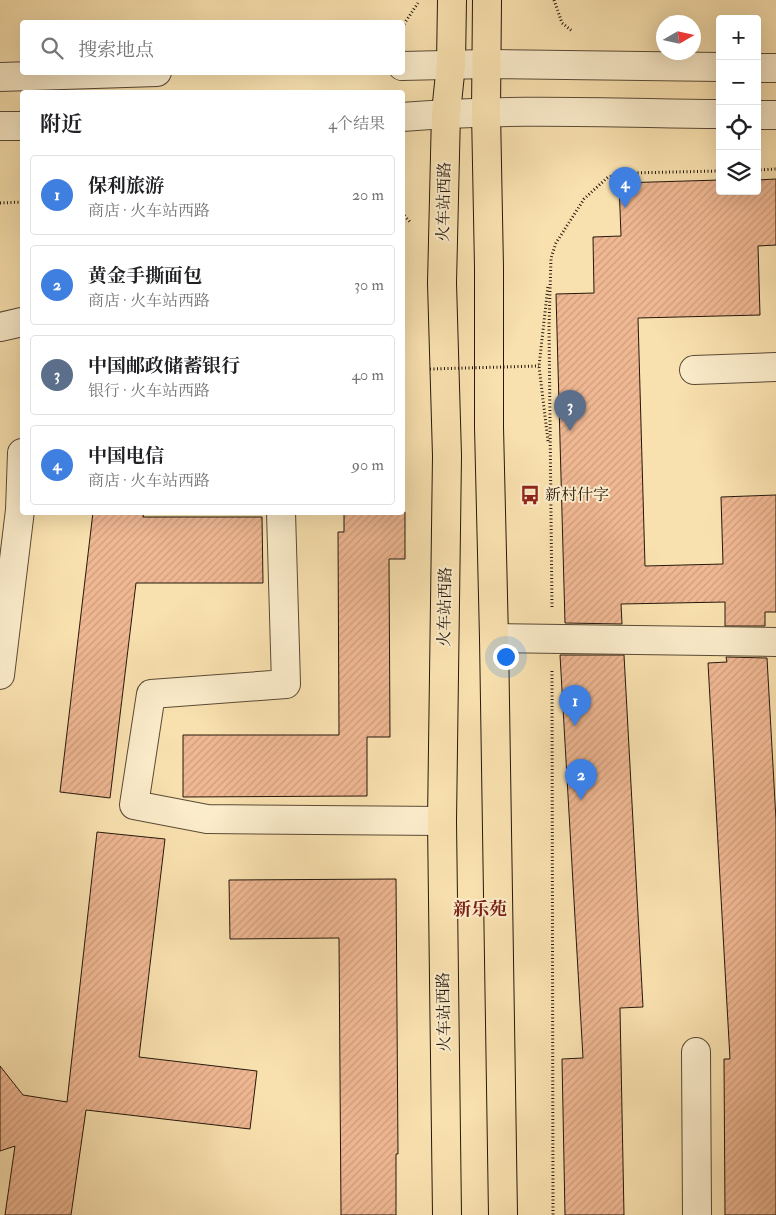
<!DOCTYPE html>
<html lang="zh">
<head>
<meta charset="utf-8">
<style>
  :root { --surface:#fff; --page:#f6f6f6; --text:#202124; --muted:#757577; --line:#e0e0e0; --accent:#8f2418 }
  body { margin:0; font-family:"IM FELL Double Pica","Noto Serif SC",serif; background:var(--page); color:var(--text) }
  .controls { position:absolute; right:15px; top:15px; display:grid; overflow:hidden; border-radius:5px; box-shadow:0 5px 20px #0002 }
  .controls button { width:45px; height:45px; display:grid; place-items:center; padding:0; border:0; border-bottom:1px solid var(--line); background:var(--surface); color:var(--text); font:25px sans-serif }
  .compass { position:absolute; left:656px; top:15px; width:45px; height:45px; border-radius:50%; background:var(--surface); box-shadow:0 5px 20px #0002; rotate:81deg }
  .you { position:absolute; left:505px; top:656px; width:18px; height:18px; margin:-12px; border:4px solid #fff; border-radius:50%; background:#1a73e8; box-shadow:0 0 0 8px #1a73e833 }
  .badge { display:grid; place-items:center; width:32px; height:32px; border-radius:50%; background:var(--accent); color:#fff; font-size:16px; font-weight:700 }
  .pin { position:absolute; translate:-50% -41px; filter:drop-shadow(0 1px 2px #0008) }
  .pin::after { content:''; position:absolute; top:26px; width:18px; height:15px; background:inherit; clip-path:polygon(0 0,100% 0,50% 100%) }
  .list { margin:0; padding:0; list-style:none }
  h2 { display:flex; justify-content:space-between; align-items:center; height:65px; margin:0; padding:0 20px; font-size:21px }
  h2 small { font-size:16px; font-weight:400; color:var(--muted) }
  .list li { display:grid; grid-template-columns:32px 1fr auto; gap:15px; align-items:center; box-sizing:border-box; height:80px; margin:0 10px 10px; padding:0 10px; border:1px solid var(--line); border-radius:5px }
  .list b { display:block; font-size:19px; white-space:nowrap }
  .list p { margin:0; font-size:16px; white-space:nowrap; color:var(--muted) }
  .list em { font-size:16px; font-style:normal; color:var(--muted) }
  .icon { flex:none; width:28px; height:28px; fill:none; stroke:currentColor; stroke-width:2; stroke-linecap:round; stroke-linejoin:round }
  .map { position:relative; flex:none; width:776px; height:1215px; overflow:hidden }
  .search { position:absolute; background:var(--surface); box-shadow:0 5px 20px #0002; left:20px; top:20px; width:385px; height:55px; display:flex; align-items:center; gap:12px; box-sizing:border-box; padding:0 18px; border-radius:5px; color:var(--muted); font-size:19px }
  .panel { position:absolute; background:var(--surface); box-shadow:0 5px 20px #0002; left:20px; top:90px; width:385px; height:425px; border-radius:5px }
  .map>svg:first-child { display:block }
  .building { fill:url(#building-hatch); stroke:#25180c }
  .lines { fill:none; stroke-linecap:round; stroke-linejoin:round }
  .minor-casing { stroke:#5a4a35; stroke-width:30 }
  .major-casing { stroke:#25180c; stroke-width:30 }
  .path { stroke:#25180c; stroke-width:3; stroke-dasharray:1 2.5; stroke-linecap:butt }
  .minor { stroke:#fbeccb; stroke-width:28 }
  .major { stroke:#f9e1af; stroke-width:28 }
  .path-bridge { stroke:#25180c; stroke-width:3; stroke-dasharray:1 2.5; stroke-linecap:butt }
  .labels { text-anchor:middle; dominant-baseline:central; stroke-width:4; stroke-linejoin:round; paint-order:stroke }
  .street-label { font-size:16px; fill:#25180c; stroke:#fbeccb }
  .poi-label { font-size:16px; fill:#25180c; stroke:#fbeccb; text-anchor:start }
  .neighbourhood-label { font-size:18px; font-weight:bold; fill:#7a1f14; stroke:#fbeccb }
</style>
</head>
<body>
<div class="map">
<svg width="776" height="1215" viewBox="0 0 776 1215">
  <defs>
    <pattern id="building-hatch" width="6" height="6" patternUnits="userSpaceOnUse" patternTransform="scale(1.25)"><rect width="6" height="6" fill="#efb792"/><path d="M-1 1l2-2M0 6l6-6M5 7l2-2" fill="none" stroke="#cd9d7d"/></pattern>
  </defs>
  <rect width="100%" height="100%" fill="#f9e1af"/>
  <filter id="stains"><feTurbulence type="fractalNoise" baseFrequency=".004" numOctaves="4"/><feColorMatrix values="0 0 0 0 .2 0 0 0 0 .09 0 0 0 0 .02 0 0 0 .5 -.17"/></filter>
  <radialGradient id="worn" r=".72"><stop offset=".6" stop-color="#630" stop-opacity="0"/><stop offset="1" stop-color="#630" stop-opacity=".3"/></radialGradient>
  <path class="building" d="M776 179V245L758 246 760 315 638 318 645 566 723 564 721 497 776 495V612H765V626H725V602L621 604 622 624 565 623 556 294 594 293 593 237 621 236 619 183 720 180V191H757V180Z
    M93 512H144L143 517H262L263 583H136L110 798 60 792Z
    M344 512H405V559H389L390 737H367V796L183 797V735H339L338 532H344Z
    M560 655H624L643 1007 620 1008 624 1215H565L562 1059 583 1058Z
    M726 657 767 658 776 820V1215H725L724 1059H730L708 663 727 662Z
    M97 832 165 839 139 1057 257 1071 250 1129 86 1110 71 1215H5L15 1146 0 1151V1066L23 1095 67 1102Z
    M396 879 398 1154H396V1215H341L339 938 230 939 229 880Z"/>
  <g class="lines">
    <defs>
      <path id="minor" d="M402 66 487 64 720 67
        M757 68H776
        M0 77 157 72
        M757 115H776
        M402 117C508 108 614 113 720 114
        M0 126H22
        M0 327 22 322
        M694 370 776 367
        M281 512 286 684 151 694 134 805 207 819 442 821
        M494 638 776 642
        M0 675 20 510 22 453
        M696 1052 697 1215"/>
      <path id="major" d="M487 0 486 112 489 268V427L494 638 503 1215
        M447 1215 442 821 447 456 442 283 446 113 451 64 452 0"/>
    </defs>
    <use href="#minor" class="minor-casing"/>
    <use href="#major" class="major-casing"/>
    <path class="path" d="M554 0 562 23 572 31
      M402 27 418 3
      M757 170 776 169
      M0 203 22 202
      M402 213 410 222
      M548 441 539 366 548 286
      M552 607 549 326 551 258 556 243 584 199 608 177 628 173 720 171
      M552 671 553 1215"/>
    <use href="#minor" class="minor"/>
    <use href="#major" class="major"/>
    <path class="path-bridge" d="M430 369 539 366"/>
  </g>
  <defs>
    <symbol id="bus-bare" viewBox="-9 -9 18 18"><path d="M-5-6H5V4H4V6H2V4H-2V6H-4V4H-5ZM-3.5-4V0h7V-4ZM-3.5 1.2v1.5H-2V1.2ZM2 1.2v1.5H3.5V1.2Z" fill="#8f2418" stroke="#fbeccb" stroke-width="2.5" paint-order="stroke"/></symbol>
  </defs>
  <g fill-rule="evenodd">
    <use href="#bus-bare" x="516" y="481" width="28" height="28"/>
  </g>
  <g class="labels">
    <g class="street-label">
      <text transform="translate(444 202) rotate(-89)">火车站西路</text>
      <text transform="translate(445 607) rotate(-89)">火车站西路</text>
      <text transform="translate(444 1012) rotate(-91)">火车站西路</text>
    </g>
    <g class="poi-label">
      <text x="545" y="495">新村什字</text>
    </g>
    <g class="neighbourhood-label">
      <text x="480" y="909">新乐苑</text>
    </g>
  </g>
  <rect width="100%" height="100%" filter="url(#stains)"/>
  <rect width="100%" height="100%" fill="url(#worn)"/>
</svg>
<div class="controls">
<button>+</button>
<button>−</button>
<button><svg class="icon" aria-label="locate" viewBox="0 0 24 24"><circle cx="12" cy="12" r="6"/><path d="M12 2v4M12 18v4M2 12h4M18 12h4"/></svg></button>
<button><svg class="icon" aria-label="layers" viewBox="0 0 24 24"><path d="M12 4l9 5-9 5-9-5zM3 14l9 5 9-5"/></svg></button>
</div>
<svg class="compass" viewBox="-18 -18 36 36"><path d="M0-13l5 13h-10z" fill="#e53935"/><path d="M0 13l5-13h-10z" fill="#757577"/></svg>
<div class="you"></div>
<div class="pin badge" style="left:575px;top:726px;background:#3f7fe0">1</div>
<div class="pin badge" style="left:581px;top:800px;background:#3f7fe0">2</div>
<div class="pin badge" style="left:570px;top:431px;background:#5c6f8a">3</div>
<div class="pin badge" style="left:625px;top:208px;background:#3f7fe0">4</div>
<div class="search"><svg class="icon" aria-label="search" viewBox="0 0 24 24"><circle cx="10" cy="10" r="6"/><path d="M15 15l6 6"/></svg>搜索地点</div>
<section class="panel">
<h2>附近<small>4个结果</small></h2>
<ul class="list">
<li><span class="badge" style="background:#3f7fe0">1</span><div><b>保利旅游</b><p>商店 · 火车站西路</p></div><em>20 m</em></li>
<li><span class="badge" style="background:#3f7fe0">2</span><div><b>黄金手撕面包</b><p>商店 · 火车站西路</p></div><em>30 m</em></li>
<li><span class="badge" style="background:#5c6f8a">3</span><div><b>中国邮政储蓄银行</b><p>银行 · 火车站西路</p></div><em>40 m</em></li>
<li><span class="badge" style="background:#3f7fe0">4</span><div><b>中国电信</b><p>商店 · 火车站西路</p></div><em>90 m</em></li>
</ul>
</section>
</div>
</body>
</html>
